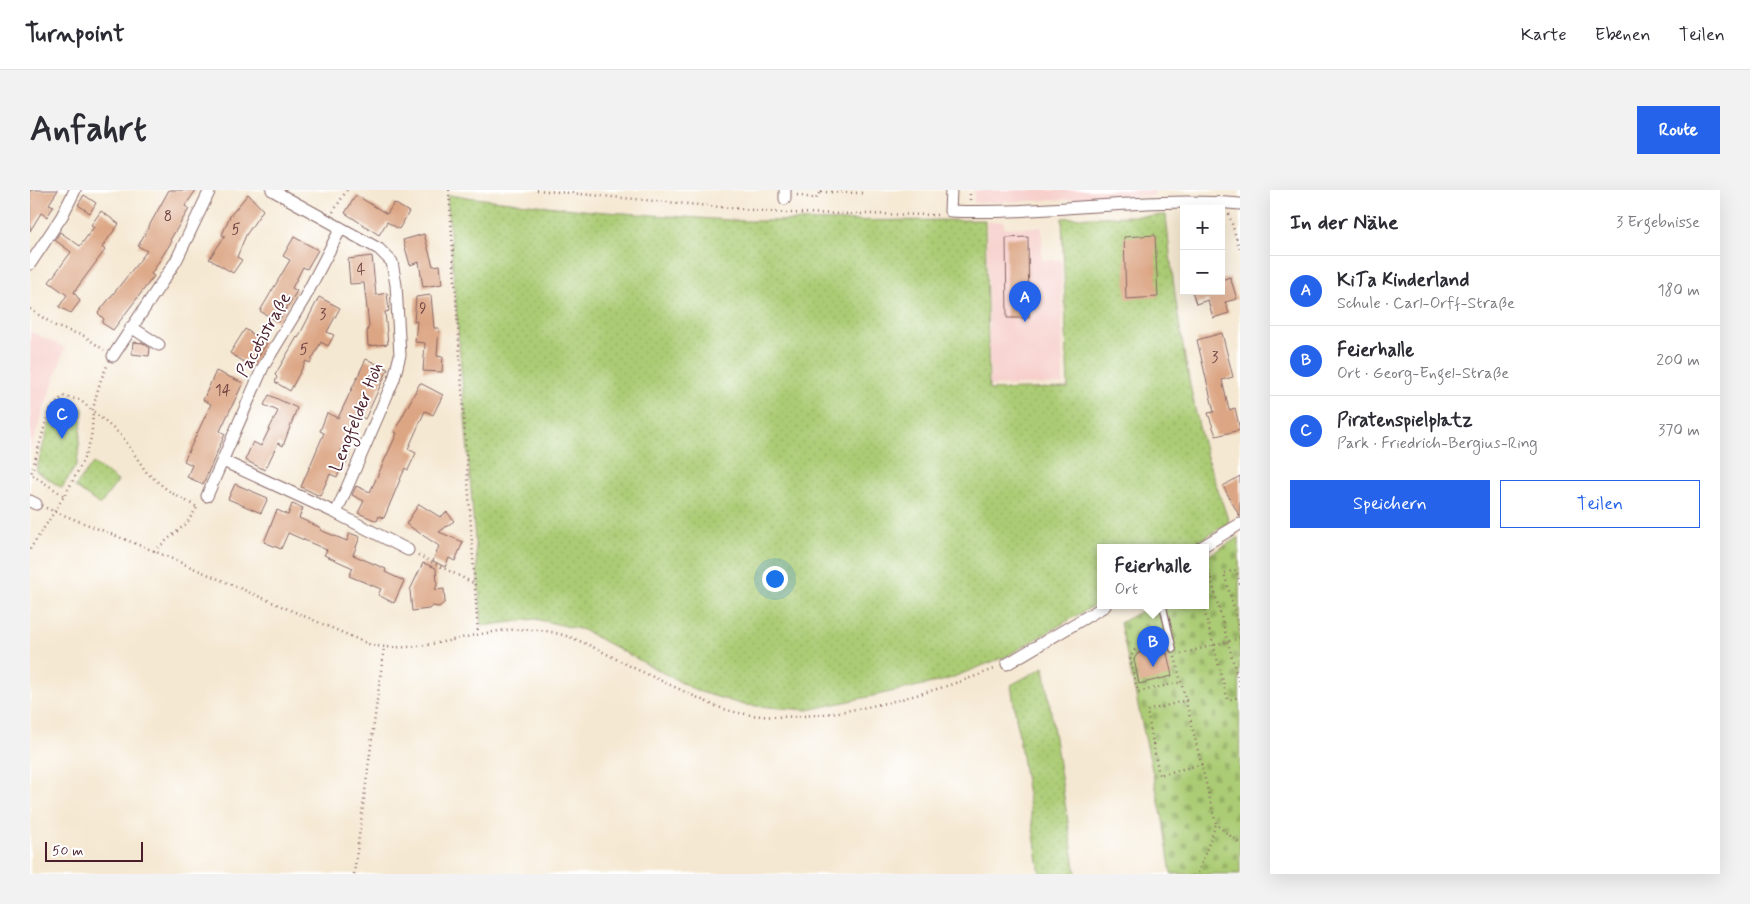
<!DOCTYPE html>
<html lang="de">
<head>
<meta charset="utf-8">
<style>
  :root { --surface:#fff; --page:#f2f2f3; --text:#2b2b33; --muted:#7c7c81; --line:#e1e1e2; --accent:#2563eb }
  body { margin:0; font-family:Mynerve,sans-serif; background:var(--page); color:var(--text) }
  .controls { position:absolute; right:15px; top:15px; display:grid; overflow:hidden; border-radius:0px; box-shadow:0 5px 20px #0002 }
  .controls button { width:45px; height:45px; display:grid; place-items:center; padding:0; border:0; border-bottom:1px solid var(--line); background:var(--surface); color:var(--text); font:25px sans-serif }
  .scale { position:absolute; left:15px; bottom:12px; width:98px; box-sizing:border-box; padding-left:5px; border:2px solid #4a1f2b; border-top:0; font-size:14px; line-height:18px; white-space:nowrap; color:#4a1f2b; -webkit-text-stroke:4px #fff; paint-order:stroke }
  .you { position:absolute; left:744px; top:388px; width:18px; height:18px; margin:-12px; border:4px solid #fff; border-radius:50%; background:#1a73e8; box-shadow:0 0 0 8px #1a73e833 }
  .badge { display:grid; place-items:center; width:32px; height:32px; border-radius:50%; background:var(--accent); color:#fff; font-size:16px; font-weight:700 }
  .pin { position:absolute; translate:-50% -41px; filter:drop-shadow(0 1px 2px #0008) }
  .pin::after { content:''; position:absolute; top:26px; width:18px; height:15px; background:inherit; clip-path:polygon(0 0,100% 0,50% 100%) }
  .popup { position:absolute; left:1067px; top:354px; width:112px; height:65px; box-sizing:border-box; display:grid; place-content:center; border-radius:0px; background:var(--surface); filter:drop-shadow(0 1px 4px #0005); font-size:16px; white-space:nowrap; color:var(--muted) }
  .popup b { font-size:19px; color:var(--text) }
  .popup::after { content:''; position:absolute; left:50%; top:100%; margin-left:-10px; border:10px solid transparent; border-top-color:var(--surface) }
  .list { margin:0; padding:0; list-style:none }
  h2 { display:flex; justify-content:space-between; align-items:center; height:65px; margin:0; padding:0 20px; font-size:21px }
  h2 small { font-size:16px; font-weight:400; color:var(--muted) }
  .list li { display:grid; grid-template-columns:32px 1fr auto; gap:15px; align-items:center; box-sizing:border-box; height:70px; padding:0 20px; border-top:1px solid var(--line) }
  .list b { display:block; font-size:19px; white-space:nowrap }
  .list p { margin:0; font-size:16px; white-space:nowrap; color:var(--muted) }
  .list em { font-size:16px; font-style:normal; color:var(--muted) }
  .actions { display:flex; gap:10px; padding:15px 20px }
  .actions a { flex:1; padding:11px 0; border:1px solid var(--accent); border-radius:0px; text-align:center; font-size:18px; color:var(--accent) }
  .actions .main { background:var(--accent); color:#fff }
  .map { position:relative; flex:none; width:1210px; height:684px; overflow:hidden; border-radius:0px }
  header { display:flex; align-items:center; gap:30px; box-sizing:border-box; height:70px; padding:0 25px; background:var(--surface); border-bottom:1px solid var(--line) }
  header strong { font-size:24px }
  nav { display:flex; gap:28px; margin-inline-start:auto; font-size:18px }
  .intro { display:flex; align-items:center; justify-content:space-between; box-sizing:border-box; height:120px; padding:0 30px }
  h1 { margin:0; font-size:35px }
  .button { padding:12px 22px; border-radius:0px; background:var(--accent); color:#fff; font-size:18px; font-weight:700 }
  main { display:flex; gap:30px; padding:0 30px }
  aside { flex:1; background:var(--surface); border-radius:0px; box-shadow:0 5px 20px #0002 }
  .map>svg:first-child { display:block }
  .built { fill:#f7d0cc }
  .grass { fill:url(#grass-dots); stroke:#7a7650 }
  .cemetery { fill:url(#cemetery-stones); stroke:#7a7650 }
  .building { fill:#dca684 }
  .lines { fill:none; stroke-linecap:round; stroke-linejoin:round }
  .lane-casing { stroke:#866565; stroke-width:8 }
  .street-casing { stroke:#866565; stroke-width:13 }
  .path { stroke:#866565; stroke-width:2.5; stroke-dasharray:1 4; stroke-linecap:butt }
  .lane { stroke:#fff; stroke-width:5.5 }
  .street { stroke:#fff; stroke-width:11 }
  .labels { text-anchor:middle; dominant-baseline:central; stroke-width:4; stroke-linejoin:round; paint-order:stroke }
  .number-label { font-size:15px; fill:#6e4141 }
  .street-label { font-size:18px; fill:#4a1f2b; stroke:#fff }
</style>
</head>
<body>
<header>
<strong>Turnpoint</strong>
<nav><a>Karte</a><a>Ebenen</a><a>Teilen</a></nav>
</header>
<div class="intro"><h1>Anfahrt</h1><a class="button">Route</a></div>
<main>
<div class="map">
<svg width="1210" height="684" viewBox="0 0 1210 684">
  <defs>
    <pattern id="grass-dots" width="8" height="8" patternUnits="userSpaceOnUse" patternTransform="scale(1.25)"><rect width="8" height="8" fill="#abcc74"/><path d="M2 2h.1M6 6h.1" fill="none" stroke="#95af65" stroke-width="1.8" stroke-linecap="round"/></pattern>
    <pattern id="cemetery-stones" width="16" height="16" patternUnits="userSpaceOnUse" patternTransform="scale(1.25)"><rect width="16" height="16" fill="#abcc74"/><path d="M2 7V4a2 2 0 0 1 4 0v3zM10 15v-3a2 2 0 0 1 4 0v3z" fill="#95af65"/></pattern>
  </defs>
  <rect width="100%" height="100%" fill="#fff"/>
  <filter id="ink" filterUnits="userSpaceOnUse"><feTurbulence type="fractalNoise" baseFrequency=".02" numOctaves="2"/><feDisplacementMap in="SourceGraphic" scale="10" xChannelSelector="R" yChannelSelector="G"/><feConvolveMatrix kernelMatrix="1 2 1 2 8 2 1 2 1" color-interpolation-filters="sRGB"/></filter>
  <filter id="wash" filterUnits="userSpaceOnUse"><feTurbulence type="fractalNoise" baseFrequency=".0096" numOctaves="4" result="noise"/><feDisplacementMap in="SourceGraphic" scale="20" xChannelSelector="R" yChannelSelector="G"/><feGaussianBlur stdDeviation="1.12" result="paint"/><feColorMatrix in="noise" values="0 0 0 0 0 0 0 0 0 0 0 0 0 0 0 0 0 1.4 0 .05"/><feComposite in="paint" operator="in"/></filter>
  <g filter="url(#wash)">
    <rect width="100%" height="100%" fill="#f5e8d2"/>
    <path class="built" d="M944 0H1124V6L944 13Z
      M974 31V38L1012 37V70H1031L1033 194 960 196 957 32Z
      M0 141 35 158 0 260Z"/>
    <path class="grass" d="M417 5 562 21 715 31 955 30 959 200 1038 198 1032 28 1136 25C1143 100 1154 175 1172 249 1179 277 1190 305 1199 332L1159 358H1070V412L977 466 916 490 778 520 714 515 667 501 553 440 505 429 452 436Z
      M37 212 53 219 47 274 32 298 6 281 22 224Z
      M63 273 88 291 70 315 45 297Z
      M1014 477 1046 684H1010L981 495Z"/>
    <path class="cemetery" d="M1209 347 1210 684H1141L1133 630 1090 433 1120 416H1176V367Z"/>
    <g id="blocks">
      <path class="building" d="M0 0H28L19 14 24 16 17 27 11 23 0 41Z
        M139 0H166L155 16 159 19 140 50 142 51 121 84 124 86 83 140 72 133 74 129 68 123 117 61 108 56Z
        M218 4 233 20 216 45 207 67 212 70 203 83 179 69 195 46 192 45 200 26Z
        M54 5 66 13 60 23 48 15Z
        M326 5 357 24 364 13 379 22 369 39 357 32 349 45 315 23Z
        M71 21 89 34 72 57 75 60 44 102 50 111 41 123 29 117 37 105 19 92 41 62 25 50 30 42 50 56 64 37 61 35Z
        M394 44 403 76 410 75 412 94 393 97 389 72 380 75 373 50Z
        M1125 45 1128 107 1096 109 1094 47Z
        M264 47 288 60 277 79 273 77 262 98 267 101 248 132 230 121 260 70 253 66Z
        M998 47 999 128H977L976 48Z
        M342 66 346 105 357 103 359 121 355 122 358 154 338 156 337 141 339 136 334 93 320 94 318 69Z
        M1200 87 1207 109 1195 112 1199 123 1183 128 1178 110 1166 114 1162 101H1191V90Z
        M401 105 404 138H409L407 166 413 167 412 182 393 181 395 153 385 152 387 131 384 132 386 107Z
        M289 107 310 118 297 142 304 145 298 156 291 152 280 173 276 171 260 201 245 192 247 187 245 185 267 147 268 148Z
        M215 139 237 153 222 177 200 163Z
        M1192 143 1203 187 1192 190 1199 220 1205 218 1210 240 1186 246 1178 223 1184 222 1167 150Z
        M103 152 113 153 120 158 119 166 102 164Z
        M336 169 358 179 335 229 327 225 311 261 319 265 314 277 312 276 307 287 300 284 290 306 271 297 294 243 290 241 297 223 308 228Z
        M186 181 213 193 190 241 195 244 173 294 157 287 162 275 154 271 181 214 173 210Z
        M390 193 413 205 403 225 395 221 378 259 386 263 378 280 375 278 354 328 349 326 347 331 328 323 334 311 322 305 326 296 340 302 367 243 364 242Z
        M239 205 267 218 253 256 248 253 235 280 215 270 223 252 231 256 248 221 234 215Z
        M1210 286V327L1193 296Z
        M205 294 238 308 231 323 198 309Z
        M262 314 273 318 269 328 291 338 290 340 317 351 320 343 330 347 323 365 356 379 355 382 374 391 364 413 348 405 351 399 319 386 323 378 294 365 297 360 258 343 251 359 234 352 247 320 258 325Z
        M389 314 410 327 417 322 424 331 409 342 433 352 425 371 419 368 415 377 403 371 409 356 376 334Z
        M393 373 406 378 407 395 405 400 414 399 415 412 409 417 402 416 399 419 382 421 380 400Z
        M1108 463H1137L1142 486 1109 494 1104 469Z"/>
    </g>
  </g>
  <g filter="url(#ink)">
    <use href="#blocks" fill-opacity="0" stroke="#866565" stroke-width="1"/>
    <g class="lines">
      <defs>
        <path id="lane" d="M1133 416 1143 459"/>
        <path id="street" d="M242 0 349 59 362 72 366 95 370 165 364 189 306 323
          M755 0V9
          M921 0 920 21C1017 25 1113 6 1210 14
          M0 74 32 26 45 0
          M101 137 129 155
          M83 166 146 71 180 0
          M193 271 306 323 378 360
          M177 306 233 177 274 109 311 38
          M0 311 6 314
          M1170 358 1210 334
          M977 474 1075 416"/>
      </defs>
      <use href="#lane" class="lane-casing"/>
      <use href="#street" class="street-casing"/>
      <path class="path" d="M419 0 448 444
        M507 0 755 23 910 25
        M791 2 832 3 833 0
        M767 5 786 9 791 0
        M940 10V0
        M303 22 317 0
        M1199 24 1210 60
        M0 119 27 137 54 146 74 160
        M33 305 1 284 19 221 33 206 50 210 92 246 117 283 140 302 167 317
        M16 318 124 361 341 455C401 467 461 429 521 442 551 448 577 465 604 478 625 488 645 497 666 507 675 511 684 516 694 519 768 543 896 506 967 478
        M0 359C19 330 51 284 60 251 63 241 62 230 63 220 66 205 70 190 77 176
        M124 361 157 333 168 316
        M388 365 445 394
        M1176 376 1181 389
        M1176 391 1181 389 1210 497
        M1210 394 1206 380 1194 383 1210 440
        M1173 416 1198 510 1210 507
        M1135 459 1105 460 1100 468 1108 502 1152 492
        M1151 464 1210 448
        M1145 467 1186 634 1210 654
        M1157 510 1117 521 1129 585 1173 574
        M1168 683 1186 634
        M324 684 354 458"/>
      <use href="#lane" class="lane"/>
      <use href="#street" class="street"/>
    </g>
  </g>
  <g class="labels">
    <g class="number-label">
      <text x="138" y="27">8</text>
      <text x="206" y="40">5</text>
      <text x="331" y="80">4</text>
      <text x="393" y="119">9</text>
      <text x="293" y="125">3</text>
      <text x="274" y="160">5</text>
      <text x="1185" y="168">3</text>
      <text x="193" y="201">14</text>
    </g>
    <g class="street-label">
      <text transform="translate(234 145) rotate(-61)">Pacotistraße</text>
      <text transform="translate(327 227) rotate(-68)">Lengfelder Höh</text>
    </g>
  </g>
</svg>
<div class="controls">
<button>+</button>
<button>−</button>
</div>
<div class="scale">50 m</div>
<div class="you"></div>
<div class="pin badge" style="left:995px;top:132px">A</div>
<div class="pin badge" style="left:1123px;top:477px">B</div>
<div class="popup"><b>Feierhalle</b>Ort</div>
<div class="pin badge" style="left:32px;top:249px">C</div>
</div>
<aside>
<h2>In der Nähe<small>3 Ergebnisse</small></h2>
<ul class="list">
<li><span class="badge">A</span><div><b>KiTa Kinderland</b><p>Schule · Carl-Orff-Straße</p></div><em>180 m</em></li>
<li><span class="badge">B</span><div><b>Feierhalle</b><p>Ort · Georg-Engel-Straße</p></div><em>200 m</em></li>
<li><span class="badge">C</span><div><b>Piratenspielplatz</b><p>Park · Friedrich-Bergius-Ring</p></div><em>370 m</em></li>
</ul>
<div class="actions"><a class="main">Speichern</a><a>Teilen</a></div>
</aside>
</main>
</body>
</html>
